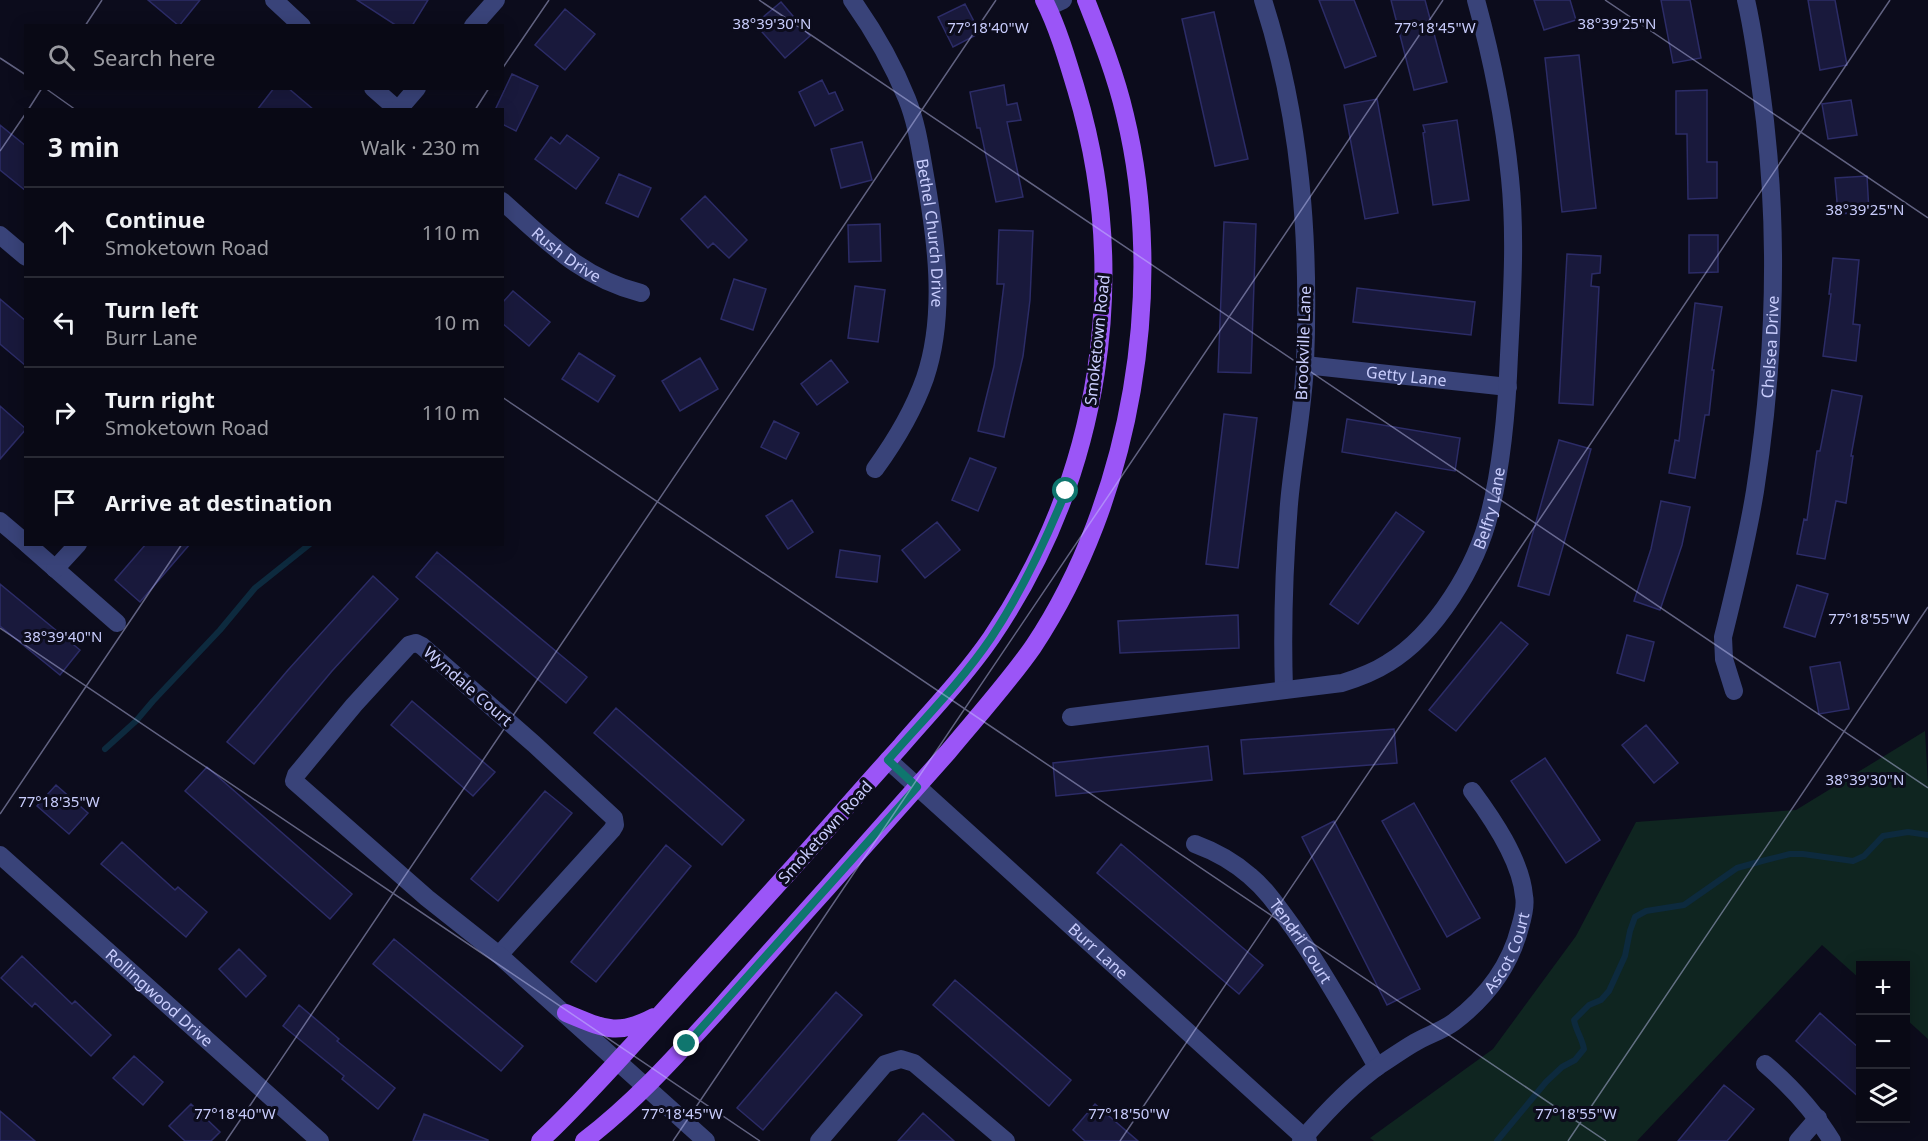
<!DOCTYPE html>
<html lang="en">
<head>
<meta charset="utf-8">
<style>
  :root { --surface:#090915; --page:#171722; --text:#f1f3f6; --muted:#999aa0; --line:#292a34 }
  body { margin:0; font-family:"Noto Sans",sans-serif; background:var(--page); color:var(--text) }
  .controls { position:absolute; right:18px; bottom:18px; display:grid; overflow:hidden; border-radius:0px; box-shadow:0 3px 15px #0003 }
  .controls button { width:54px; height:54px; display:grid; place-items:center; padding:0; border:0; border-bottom:2px solid var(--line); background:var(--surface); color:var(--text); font:30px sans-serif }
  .stop { position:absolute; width:18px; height:18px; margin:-14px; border:4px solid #0f766e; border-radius:50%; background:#fff }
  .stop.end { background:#0f766e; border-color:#fff; box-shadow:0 2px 6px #0008 }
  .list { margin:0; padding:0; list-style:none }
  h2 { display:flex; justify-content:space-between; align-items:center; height:78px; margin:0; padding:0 24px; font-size:26px }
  h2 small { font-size:20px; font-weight:400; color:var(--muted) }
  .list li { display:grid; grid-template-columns:39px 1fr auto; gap:18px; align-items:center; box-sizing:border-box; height:90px; padding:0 24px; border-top:2px solid var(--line) }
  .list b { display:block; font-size:22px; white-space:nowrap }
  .list p { margin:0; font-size:20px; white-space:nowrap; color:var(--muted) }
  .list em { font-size:20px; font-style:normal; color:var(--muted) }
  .icon { flex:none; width:33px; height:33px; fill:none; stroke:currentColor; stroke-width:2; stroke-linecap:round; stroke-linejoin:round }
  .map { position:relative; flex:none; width:1928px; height:1141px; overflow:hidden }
  .search { position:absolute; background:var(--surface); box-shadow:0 3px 15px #0003; left:24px; top:24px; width:480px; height:66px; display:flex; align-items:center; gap:15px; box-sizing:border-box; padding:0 21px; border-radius:0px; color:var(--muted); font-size:22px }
  .panel { position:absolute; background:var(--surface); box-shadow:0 3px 15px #0003; left:24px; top:108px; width:480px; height:438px; border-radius:0px }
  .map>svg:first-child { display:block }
  .green { fill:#0f2520 }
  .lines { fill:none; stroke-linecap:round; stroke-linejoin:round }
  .stream { stroke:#0d2a3e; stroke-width:6 }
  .building { fill:#19193c; stroke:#2c2c67; stroke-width:1.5 }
  .minor { stroke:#394379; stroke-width:18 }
  .major { stroke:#9b55f7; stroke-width:18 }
  .route { stroke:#0f766e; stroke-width:8 }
  .ticks { fill:none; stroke:#c9cdfd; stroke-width:1.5; stroke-opacity:0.45 }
  .labels { text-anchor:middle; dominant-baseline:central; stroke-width:6; stroke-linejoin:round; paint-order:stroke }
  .street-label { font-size:16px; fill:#c9cdfd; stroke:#0c0c1c }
  .ticks-label { font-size:15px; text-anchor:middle; fill:#c9cdfd; stroke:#0c0c1c; stroke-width:6; stroke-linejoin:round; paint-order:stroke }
</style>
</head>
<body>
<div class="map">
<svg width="1928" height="1141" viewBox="0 0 1928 1141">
  <rect width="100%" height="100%" fill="#0c0c1c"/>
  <path class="green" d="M1925 731 1928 784V1039L1906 1019V966H1860V979L1822 945 1637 1141H1374L1370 1138 1493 1049 1576 936 1636 822 1796 810Z"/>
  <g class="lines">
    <path class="stream" d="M105 749 136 721 153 701 220 630 255 588 310 544
      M1497 1141 1546 1082 1562 1067 1575 1060 1584 1049C1582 1038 1576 1031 1574 1020L1589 1005 1601 1000 1609 991 1625 956 1630 931 1635 917 1646 911 1684 905 1737 868 1762 861 1790 854H1803L1853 861 1864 856 1883 836 1908 832 1928 835"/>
  </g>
  <path class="building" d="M148 0H200L179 26Z
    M357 0H428L412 26H397Z
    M1319 0H1354L1376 56 1345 68Z
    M1391 0H1425L1447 82 1414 90Z
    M1534 0H1570L1576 20 1544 30Z
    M1661 0H1690L1701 58 1673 63Z
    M1808 0H1835L1847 65 1820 70Z
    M781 2 810 36 785 58 755 24Z
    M965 4 980 33 953 47 938 17Z
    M565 9 595 34 565 70 535 45Z
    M1214 12 1248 159 1215 166 1182 19Z
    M1579 55 1596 208 1562 212 1545 58Z
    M512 74 538 86 516 131 502 124V110H495Z
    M822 80 829 94 835 92 843 110 815 126 799 92Z
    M1004 85 1007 105 1017 103 1021 120 1007 122 1023 197 996 202 980 128H977L970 92Z
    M274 88H288L314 110H257Z
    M1707 90V162H1717V198L1688 199 1687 134H1676V91Z
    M1377 99 1398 213 1365 219 1344 105Z
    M1851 100 1857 135 1828 139 1822 104Z
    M1457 120 1469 200 1433 205 1423 133 1425 132 1423 125Z
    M0 125 26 146V191L0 170Z
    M567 135 599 158 576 189 535 159 551 137 560 144Z
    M862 142 872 180 841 188 831 149Z
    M619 174 651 188 638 217 606 203Z
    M1867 176 1869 212 1838 214 1835 178Z
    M705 196 747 240 729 258 713 243 708 248 681 219Z
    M1224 222 1256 224 1251 373 1218 372Z
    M880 224 881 261 849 262 848 225Z
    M999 230 1033 231 1030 300 1023 356 1004 437 978 431 994 366 1004 284H997Z
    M1689 235H1718V272L1689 273Z
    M1567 254 1601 256 1600 273 1592 274 1591 286 1599 287 1593 405 1559 403Z
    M1833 258 1859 260 1853 324 1860 325 1856 361 1823 356 1831 294H1829Z
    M734 279 766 289 753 330 721 319Z
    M855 286 885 290 878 342 848 338Z
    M1357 288 1475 302 1471 335 1353 322Z
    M513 291 550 322 529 346 502 323V303Z
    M0 299 26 321V366L0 344Z
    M1695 303 1722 307 1712 370H1714L1709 415H1705L1695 478 1669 473 1675 440 1679 441Z
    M579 353 615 376 598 402 562 379Z
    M700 358 718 389 680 411 662 381Z
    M831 360 848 382 817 405 801 384Z
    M1832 390 1862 396 1851 456H1853L1846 503 1836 501 1825 559 1797 554 1804 519 1807 520 1817 451H1820Z
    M0 406 26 429 0 459Z
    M1224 414 1257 418 1238 568 1206 564Z
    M1347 419 1460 438 1455 471 1342 452Z
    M774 421 799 433 786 459 761 447Z
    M1559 440 1591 449 1549 595 1518 586Z
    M970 458 996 468 978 511 952 500Z
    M792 500 813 532 788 549 766 516Z
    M1661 501 1690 507 1682 545 1660 610 1634 601 1651 549Z
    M1396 512 1424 532 1358 624 1330 604Z
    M937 522 960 550 925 578 902 550Z
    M146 544H190L140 602 115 580Z
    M840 550 880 556 877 582 836 577Z
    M437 552 587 677 566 703 416 577Z
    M373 576 398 599 332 671 254 764 227 742 288 670Z
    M0 584 80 650 60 675 0 626Z
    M1797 585 1828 594 1815 637 1784 627Z
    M1238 615 1239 648 1120 653 1118 621Z
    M1501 622 1528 644 1456 731 1429 710Z
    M1627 635 1654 642 1644 681 1617 673Z
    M1840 662 1849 709 1819 714 1810 667Z
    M412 701 495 772 473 796 391 725Z
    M616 708 744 820 722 845 594 733Z
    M1646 725 1678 763 1654 783 1622 745Z
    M1394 729 1397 763 1244 774 1241 740Z
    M1208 746 1212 780 1056 796 1053 763Z
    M1545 758 1600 840 1566 863 1511 781Z
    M207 767 352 894 330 919 185 791Z
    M56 785 88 813 69 834 37 806Z
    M545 791 572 813 498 901 471 879Z
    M1414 803 1480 918 1447 937 1382 821Z
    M1334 821 1420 989 1387 1005 1302 837Z
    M122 842 175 890 178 887 207 912 186 937 101 864Z
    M1121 844 1263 965 1239 994 1097 873Z
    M666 845 691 866 596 982 571 962Z
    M394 939 523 1046 501 1071 373 964Z
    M239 949 266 976 246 997 219 969Z
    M22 956 72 1004 75 1001 111 1035 91 1056 35 1003 32 1007 1 978Z
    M955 980 1071 1080 1049 1106 933 1005Z
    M836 992 862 1015 763 1130 737 1108Z
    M299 1005 339 1039 337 1041 395 1088 378 1109 342 1079 344 1076 283 1026Z
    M1820 1013 1860 1049V1098L1796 1041Z
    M134 1056 163 1082 143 1105 113 1078Z
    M1724 1085 1754 1109 1727 1141H1678Z
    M191 1104 220 1132 211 1141H185L169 1126Z
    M1095 1104 1138 1141H1085L1073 1130Z
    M0 1111 35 1141H0Z
    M923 1113 954 1141H898Z
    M424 1114 488 1140V1141H413Z"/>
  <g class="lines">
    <g class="minor">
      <path d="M274 0 302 26"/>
      <path id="s1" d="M852 0C874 31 893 64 907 99 916 121 920 147 924 170 936 237 947 313 925 378 913 412 896 440 875 469"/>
      <path d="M1263 0C1301 118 1310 240 1305 364 1303 411 1293 457 1289 504 1284 566 1282 628 1284 690"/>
      <path d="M1048 7 1063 0"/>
      <path d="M473 26 496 0"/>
      <path d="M373 88 398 110"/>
      <path d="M398 110 417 88"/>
      <path id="s2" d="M502 201C547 241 581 278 641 293"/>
      <path d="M0 235 26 257"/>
      <path id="s3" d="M1305 365 1508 387"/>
      <path d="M0 521 26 543"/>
      <path d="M27 544 117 623"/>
      <path d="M55 569 78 544"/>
      <path d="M416 643 422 646 534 744 614 818 615 825 612 830 499 955 427 898 294 781 296 775 354 705 409 645Z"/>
      <path id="s4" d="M1734 691 1724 659 1723 637C1735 589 1747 540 1755 491 1774 369 1779 244 1765 121 1760 81 1755 39 1746 0"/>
      <path id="s5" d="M1071 717 1342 683C1358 678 1374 672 1388 663 1436 634 1477 566 1490 512 1503 461 1507 407 1509 355 1512 297 1516 236 1510 178 1504 118 1492 58 1476 0"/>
      <path id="s6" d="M888 760 1308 1141"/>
      <path id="s7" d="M1195 844C1214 851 1234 862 1250 876 1268 891 1280 910 1294 929 1324 973 1351 1020 1377 1067"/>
      <path id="s8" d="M0 855 320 1141"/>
      <path d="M499 955 706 1141"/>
      <path d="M1765 1064C1792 1087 1814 1111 1832 1141"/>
      <path d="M819 1141 885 1064 901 1059 914 1063 1006 1141"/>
      <path id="s9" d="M1301 1141C1324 1114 1350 1086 1380 1065 1391 1058 1402 1050 1414 1043 1427 1035 1442 1031 1454 1022 1487 997 1510 967 1520 927 1523 917 1526 905 1524 896 1521 860 1492 818 1472 791"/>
      <path d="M1798 1141 1818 1118"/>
    </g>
    <path class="major" d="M566 1013C603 1028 616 1037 654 1017
      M540 1141C578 1106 612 1067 647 1029 691 980 735 932 779 883 820 838 859 792 900 747 931 711 964 677 991 638 1101 476 1132 276 1076 89 1067 59 1058 28 1044 0
      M584 1141C635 1102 676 1056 719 1009 755 968 791 928 827 888 867 843 908 797 948 752 977 717 1007 684 1033 647 1132 498 1167 288 1125 115 1116 76 1101 38 1086 0"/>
  </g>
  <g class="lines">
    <path class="route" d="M687 1044 917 787 888 760C923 720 961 682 991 638 1022 592 1045 542 1066 491"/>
  </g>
  <path class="ticks" d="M759 0 1928 788M1605 0 1928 218M85 26 102 0M0 58 26 75M502 69 549 0M45 88 76 110M28 110 42 88M475 110 489 88M0 151 26 113M502 397 1606 1141M0 628 760 1141M0 814 182 544M226 1141 996 0M673 1141 1443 0M1120 1141 1890 0M1568 1141 1928 607"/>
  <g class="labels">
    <g class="street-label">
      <text stroke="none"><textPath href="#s1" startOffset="250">Bethel Church Drive</textPath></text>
      <text stroke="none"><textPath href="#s2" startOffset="84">Rush Drive</textPath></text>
      <text transform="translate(1097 340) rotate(-84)">Smoketown Road</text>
      <text transform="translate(1303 343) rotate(-88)">Brookville Lane</text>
      <text stroke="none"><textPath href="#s4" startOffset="350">Chelsea Drive</textPath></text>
      <text stroke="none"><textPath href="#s3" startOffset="102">Getty Lane</textPath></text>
      <text stroke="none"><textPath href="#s5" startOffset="513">Belfry Lane</textPath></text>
      <text transform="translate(468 686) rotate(41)">Wyndale Court</text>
      <text transform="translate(825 832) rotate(-48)">Smoketown Road</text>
      <text stroke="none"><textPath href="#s7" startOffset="147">Tendril Court</textPath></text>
      <text stroke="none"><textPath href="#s6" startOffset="284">Burr Lane</textPath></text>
      <text stroke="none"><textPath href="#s9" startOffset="285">Ascot Court</textPath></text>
      <text stroke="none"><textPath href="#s8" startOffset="214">Rollingwood Drive</textPath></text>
    </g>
  </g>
  <g class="ticks-label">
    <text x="772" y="29">38°39'30"N</text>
    <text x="1617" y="29">38°39'25"N</text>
    <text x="988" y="33">77°18'40"W</text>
    <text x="1435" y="33">77°18'45"W</text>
    <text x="1865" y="215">38°39'25"N</text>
    <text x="1869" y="624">77°18'55"W</text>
    <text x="63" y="642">38°39'40"N</text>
    <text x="1865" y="785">38°39'30"N</text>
    <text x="59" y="807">77°18'35"W</text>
    <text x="235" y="1119">77°18'40"W</text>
    <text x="682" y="1119">77°18'45"W</text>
    <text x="1129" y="1119">77°18'50"W</text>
    <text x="1576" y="1119">77°18'55"W</text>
  </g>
</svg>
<div class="controls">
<button>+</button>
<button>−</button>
<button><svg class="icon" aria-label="layers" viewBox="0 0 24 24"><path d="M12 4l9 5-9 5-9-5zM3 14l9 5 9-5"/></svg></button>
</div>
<div class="stop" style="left:1066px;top:491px"></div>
<div class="stop end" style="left:687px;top:1044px"></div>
<div class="search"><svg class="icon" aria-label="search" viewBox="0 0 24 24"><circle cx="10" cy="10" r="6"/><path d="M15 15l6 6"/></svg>Search here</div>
<section class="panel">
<h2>3 min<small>Walk · 230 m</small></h2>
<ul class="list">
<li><svg class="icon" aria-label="ahead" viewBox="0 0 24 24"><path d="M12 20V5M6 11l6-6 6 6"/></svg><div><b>Continue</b><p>Smoketown Road</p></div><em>110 m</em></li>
<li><svg class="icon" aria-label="left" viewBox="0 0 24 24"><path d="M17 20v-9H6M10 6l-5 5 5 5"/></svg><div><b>Turn left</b><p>Burr Lane</p></div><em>10 m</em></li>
<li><svg class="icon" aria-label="right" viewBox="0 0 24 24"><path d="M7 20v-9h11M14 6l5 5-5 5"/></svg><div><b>Turn right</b><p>Smoketown Road</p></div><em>110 m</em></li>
<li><svg class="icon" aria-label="arrive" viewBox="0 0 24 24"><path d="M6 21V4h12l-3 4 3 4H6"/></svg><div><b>Arrive at destination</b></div></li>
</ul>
</section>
</div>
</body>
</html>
